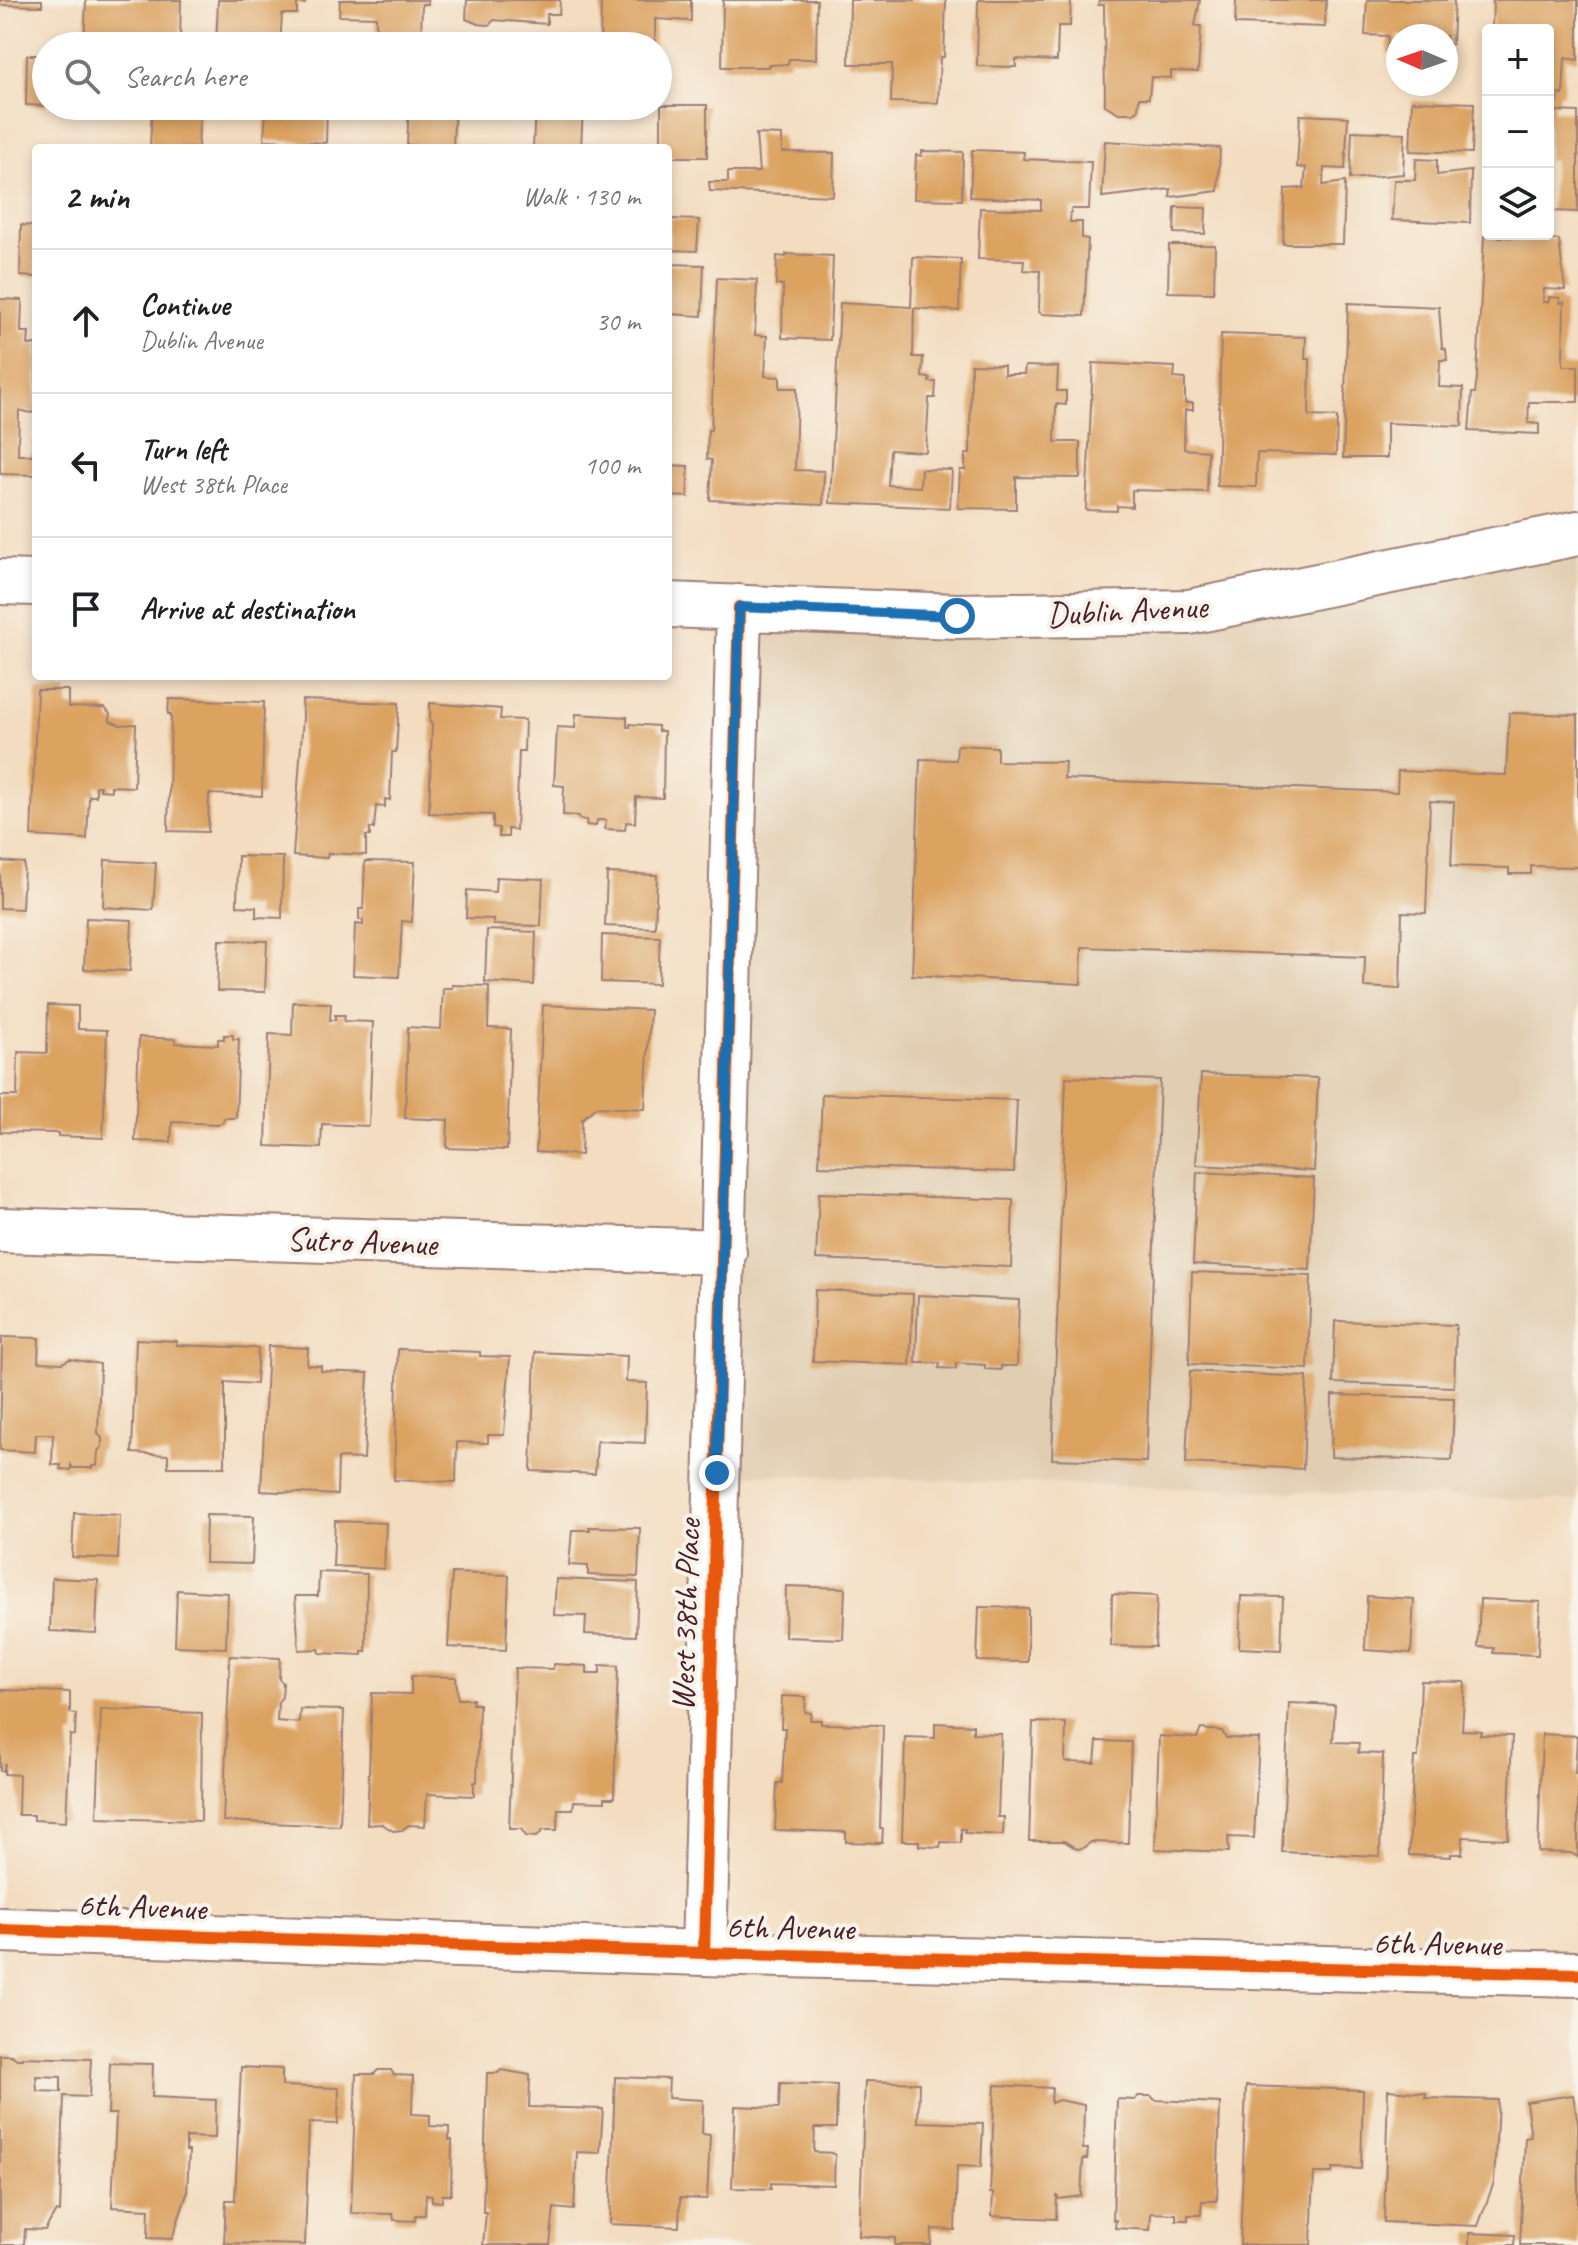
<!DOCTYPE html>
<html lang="en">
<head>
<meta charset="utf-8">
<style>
  :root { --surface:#fff; --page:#f6f6f6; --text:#202124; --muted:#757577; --line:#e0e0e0 }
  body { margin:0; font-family:Caveat,sans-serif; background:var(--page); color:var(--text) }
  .controls { position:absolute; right:24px; top:24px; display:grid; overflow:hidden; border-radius:8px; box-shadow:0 4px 12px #0003 }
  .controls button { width:72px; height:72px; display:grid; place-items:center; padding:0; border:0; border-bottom:2px solid var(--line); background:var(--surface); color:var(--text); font:40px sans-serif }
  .compass { position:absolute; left:1386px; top:24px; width:72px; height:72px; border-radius:50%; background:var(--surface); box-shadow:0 4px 12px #0003; rotate:272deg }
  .stop { position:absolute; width:24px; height:24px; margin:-18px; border:6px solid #1f6fb2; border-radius:50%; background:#fff }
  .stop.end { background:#1f6fb2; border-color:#fff; box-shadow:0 2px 8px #0008 }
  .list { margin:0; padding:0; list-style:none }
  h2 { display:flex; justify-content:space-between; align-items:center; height:104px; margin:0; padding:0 32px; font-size:34px }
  h2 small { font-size:26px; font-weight:400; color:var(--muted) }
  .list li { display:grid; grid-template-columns:52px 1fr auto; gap:24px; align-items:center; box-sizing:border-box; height:144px; padding:0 32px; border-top:2px solid var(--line) }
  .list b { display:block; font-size:30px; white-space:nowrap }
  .list p { margin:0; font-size:26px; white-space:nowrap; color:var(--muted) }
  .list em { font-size:26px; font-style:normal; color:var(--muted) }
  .icon { flex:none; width:44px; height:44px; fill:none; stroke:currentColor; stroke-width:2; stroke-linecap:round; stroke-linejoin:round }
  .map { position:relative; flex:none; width:1578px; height:2245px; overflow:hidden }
  .search { position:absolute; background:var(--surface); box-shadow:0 4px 12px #0003; left:32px; top:32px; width:640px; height:88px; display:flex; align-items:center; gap:20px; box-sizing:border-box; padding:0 28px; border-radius:44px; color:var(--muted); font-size:30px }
  .panel { position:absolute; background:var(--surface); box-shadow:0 4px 12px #0003; left:32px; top:144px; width:640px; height:536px; border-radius:8px }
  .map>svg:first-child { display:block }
  .built { fill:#e1cdb1 }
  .building { fill:#dba261; fill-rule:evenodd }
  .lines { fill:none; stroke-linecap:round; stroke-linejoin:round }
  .minor-casing { stroke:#9e7e75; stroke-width:48 }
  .minor { stroke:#fff; stroke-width:44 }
  .cycleway-casing { stroke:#f7f3e8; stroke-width:17 }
  .cycleway { stroke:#e8590c; stroke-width:12 }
  .route { stroke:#1f6fb2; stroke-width:10 }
  .labels { text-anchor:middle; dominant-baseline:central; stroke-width:8; stroke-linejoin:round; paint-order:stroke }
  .street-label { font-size:34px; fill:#4a1f2b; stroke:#f7f3e8 }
</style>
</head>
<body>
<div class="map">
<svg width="1578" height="2245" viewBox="0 0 1578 2245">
  <rect width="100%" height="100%" fill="#f7f3e8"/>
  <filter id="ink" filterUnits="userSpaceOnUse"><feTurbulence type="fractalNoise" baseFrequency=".0125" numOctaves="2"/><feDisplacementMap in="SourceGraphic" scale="16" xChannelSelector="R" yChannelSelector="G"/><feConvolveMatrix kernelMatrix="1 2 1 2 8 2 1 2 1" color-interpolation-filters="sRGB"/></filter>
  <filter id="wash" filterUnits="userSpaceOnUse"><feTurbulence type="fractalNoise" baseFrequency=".006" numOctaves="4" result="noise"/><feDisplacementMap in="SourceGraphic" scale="32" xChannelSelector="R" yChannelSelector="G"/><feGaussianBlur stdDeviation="1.8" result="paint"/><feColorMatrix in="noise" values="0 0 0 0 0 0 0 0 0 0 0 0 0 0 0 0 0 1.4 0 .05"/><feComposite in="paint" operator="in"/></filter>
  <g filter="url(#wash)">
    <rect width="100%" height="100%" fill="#f3dcbf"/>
    <path class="built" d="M1578 533V1501L717 1473 739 607 1189 612Z"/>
    <g id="blocks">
      <path class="building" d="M0 0H42V6L0 5Z
        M86 0H181L180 39 153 38V45L132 44 131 46 84 45Z
        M218 0H306L305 4 297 3V14H282L280 46H216Z
        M340 0H428V4H422L421 36 376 34V17L339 16Z
        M467 0H560L559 14H547V24L494 20 489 25 478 24 466 19Z
        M601 0H691V21L655 19V46H600Z
        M723 0H817L816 59H789L788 64 768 65V67H722Z
        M850 0H946L944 57H940L938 103 891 102 892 64H849Z
        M978 0H1071L1070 26H1058L1057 61 1016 59V67L977 66Z
        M1099 0H1200L1195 26H1201L1198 72 1171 71V78L1151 77 1149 98H1139L1138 110 1134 113H1119L1105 105 1104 5H1098Z
        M1236 0H1326L1325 27 1235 24Z
        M1367 0H1454L1452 44 1446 43V36H1398V53H1387L1388 36 1365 35Z
        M1493 0H1578V60L1565 58 1563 95 1559 94 1558 102H1554V111L1578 112V212L1551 211 1554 160 1548 161V30H1492Z
        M27 55H46V106L26 105Z
        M1412 101 1474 103 1472 153 1410 151Z
        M661 105H707V157H668V148H661Z
        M152 106H200L198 148H150Z
        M266 106H327L326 143 264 140Z
        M409 106H455L453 146 407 145Z
        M535 106H583L581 148H533Z
        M1300 115 1348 117 1345 169 1324 168 1323 185 1345 182 1343 244H1283L1285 189 1304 188 1306 168 1297 167Z
        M1352 131 1405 133 1403 174 1350 179Z
        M756 134 782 135V152L834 153 833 196 710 191 709 182H728V172H759Z
        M1105 141 1220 148 1218 191 1170 197 1171 189 1102 197Z
        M972 150 1024 152 1023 159 1091 162 1089 209H1071L1070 222H1082V238L1088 239 1084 316 1042 314 1039 312 1040 271 1023 270 1024 260 978 259 980 208 1041 210V200L970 197Z
        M922 151 963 152 962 200 914 199 916 155 922 156Z
        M1416 159 1437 160V175L1471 171 1470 223 1392 220 1394 180H1415Z
        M1175 207 1206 208 1205 234 1174 233Z
        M670 219 699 220 697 251 669 250Z
        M21 225 36 226V277L20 276Z
        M1484 236 1559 240 1565 290 1544 289 1543 302H1549V297L1560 298V303L1564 302 1563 366H1578V402H1529L1528 423 1539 424V434L1469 431 1472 393H1475L1477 377Z
        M1169 245H1215L1214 293 1168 292Z
        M786 254 833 256 830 340 782 338 783 285H776L777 256 786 257Z
        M913 257 961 259 959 311 914 308 913 357H923L922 377 930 378 929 382H936L935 398H929L926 452 890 450 888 485 920 487 921 469 952 470 950 508 830 503 840 303 911 307Z
        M668 264 704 265 702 316 668 314Z
        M717 278 757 280 755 335 767 336 765 376 780 377V388H797L795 470 824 471 823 505 710 500 712 460 707 459 708 430H711Z
        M0 299 22 300 21 332H29L28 345 36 344V411L31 413 19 410 18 455H33V442H36V475L0 474Z
        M1348 303 1439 307 1442 348 1446 349 1447 360H1440L1439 387 1463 388 1462 426 1387 423V458H1343Z
        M1221 334 1306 337 1305 359H1310L1309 416 1337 417 1336 455 1257 453 1256 487 1217 486Z
        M1093 363 1175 367 1174 378 1185 379V403H1193V410H1185L1184 449 1208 451 1207 492 1132 490V507L1117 506V511L1086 510Z
        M971 364 1004 365V374H1024L1025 366 1058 367 1057 391H1066V405L1056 404 1055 442H1080V478L1016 477V509L958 508 960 470H965V454H970Z
        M668 465 688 466V497L668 496Z
        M37 690H68V707L105 708 110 714V721L120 725 136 724 134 787 111 786V791L100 790V786H96V796H89L87 839 31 836Z
        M169 699 264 702 262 796 209 794 208 832 168 831 171 714H168Z
        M302 700 399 703 396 752H392L390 800 385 799V807L376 806 374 829 370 828V836H366V855L328 853 327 858 293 856 303 717Z
        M430 703 501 709 500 719 525 720 524 751H519L516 830 508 829V837H499V828L493 827V815L429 813 432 723H430Z
        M1509 713 1578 715V867L1531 866V874H1509V868L1451 866 1454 802 1430 801 1426 913 1402 912 1400 989 1364 987 1365 957 1082 947 1081 984 912 975 920 759 956 760 957 745 997 747V761L1065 762 1064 779 1397 792 1398 771 1506 775Z
        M576 714 627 717V727H630V724L658 726V731H664L663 798 636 797 635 823 626 822 625 830 605 829 606 820H597L596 826 586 825 587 820 579 819V816L563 815 564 786 554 785 557 727 575 728Z
        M238 856 283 857 282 918 256 917V907L237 906Z
        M105 860 156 863 153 910 103 907Z
        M0 861 24 863 22 909 0 908Z
        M365 861 415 862 412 922 402 921 399 977 353 975 355 924 363 925V920H359V909H363Z
        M607 873 657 875 655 928 605 926Z
        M496 877 543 879 541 926 493 925V919L466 918 467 890 495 892Z
        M86 918 132 920 130 971 84 969Z
        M487 930 536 932 534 985 485 982Z
        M602 935 660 937 658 984 601 982Z
        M219 940 267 941 265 992 217 991Z
        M452 985 489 986 488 1028 511 1029 507 1150 447 1148 448 1120 405 1118 408 1027 441 1029 443 988H452Z
        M293 1002 331 1003 330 1020H335V1015H345L344 1021 373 1022 369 1126 322 1124 321 1148 266 1146 269 1034 292 1035Z
        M48 1005 78 1006V1029L107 1030 103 1138 58 1136V1133L0 1132V1096H17L18 1052 47 1053Z
        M543 1005 650 1010 645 1109 596 1107 582 1119 581 1155 536 1152Z
        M224 1035H233V1039H239L236 1118H224L223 1122 219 1124 172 1122 171 1142 135 1141 139 1037 176 1039 175 1043 218 1045V1039H224Z
        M1201 1074 1318 1078 1314 1171 1196 1165Z
        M1066 1077 1160 1080 1146 1462 1052 1459Z
        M822 1094 1017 1100 1014 1172 819 1166Z
        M1197 1172 1314 1178 1310 1270 1193 1264Z
        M819 1193 1013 1200 1011 1267 816 1259Z
        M1192 1272 1311 1276 1308 1369 1189 1364Z
        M815 1290 913 1294 910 1365 813 1361Z
        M918 1295 1019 1300 1017 1366H1001V1370L985 1369V1365L956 1363V1369L939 1368 940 1363H916Z
        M1335 1321 1456 1325 1454 1387 1333 1383Z
        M2 1337 39 1338 38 1362 62 1363 70 1359 100 1364 98 1434 102 1438V1447L98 1451 97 1466H92V1468H73L71 1465V1470L60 1469 61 1465H52L53 1434H36L35 1452 0 1450Z
        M136 1339 177 1341V1345L258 1348 256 1384 225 1382V1467H168V1455L132 1453Z
        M268 1346 308 1348 307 1365 321 1366V1371L368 1373 364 1459 338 1458 337 1495 261 1491Z
        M398 1349 480 1352V1356L510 1357 504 1435H488V1443L457 1442 456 1482 394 1480Z
        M535 1352 627 1356 626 1382 647 1383 645 1443 597 1441 595 1474 531 1471Z
        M1190 1371 1307 1377 1303 1469 1186 1463Z
        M1332 1395 1454 1398 1452 1460 1331 1457Z
        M74 1513 120 1515 118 1559 72 1557Z
        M206 1515 254 1516 252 1564 205 1563Z
        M335 1521 386 1523 384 1569 333 1566Z
        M589 1527 640 1528 638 1577 588 1575V1566L569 1565 572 1530H590Z
        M319 1572 367 1574 366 1651H362V1655L320 1653 319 1649 299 1650 295 1596H318Z
        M452 1573 509 1575 506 1650 448 1647Z
        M52 1578 98 1580 96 1633 50 1631Z
        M556 1579 638 1582 636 1636 585 1634 586 1616 554 1615Z
        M786 1586 845 1588 843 1639 785 1637Z
        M177 1590 228 1593 226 1648 175 1646Z
        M1112 1594 1157 1596 1155 1647 1111 1646Z
        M1241 1596 1283 1597 1281 1650 1239 1648Z
        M1367 1596 1414 1599 1411 1653 1365 1650Z
        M1480 1599 1540 1602 1538 1655 1493 1653 1494 1648 1478 1647Z
        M979 1607 1028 1608V1662L977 1661Z
        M230 1656 280 1658 279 1679 283 1683 282 1697 278 1702 277 1721 299 1723 300 1709 344 1710 340 1826 223 1821Z
        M554 1664 587 1666V1674H600V1665L618 1666 614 1798H605V1802L574 1801 573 1809H558L557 1830H543L537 1837 526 1836 521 1829H509L515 1668 553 1669Z
        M411 1676 456 1677 458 1699H473L472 1704H479L477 1782H474V1796L427 1794 425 1826 409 1825 402 1830 393 1831 382 1824 367 1825 372 1693 411 1694Z
        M1421 1681 1465 1682 1462 1730 1481 1731 1480 1735 1512 1736 1508 1839 1463 1837 1462 1854H1451V1857L1409 1855 1414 1757H1418Z
        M0 1690 70 1692V1713L76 1714 75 1736 70 1735 66 1822 34 1820V1815H18L19 1775 4 1774 5 1763 3 1771H0Z
        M782 1696 806 1697 805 1712 811 1713 810 1720H821V1724L883 1725 880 1829H883L882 1843 846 1842V1832L775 1830 777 1783H782L785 1728H781Z
        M1289 1703 1335 1705 1333 1742 1359 1743 1358 1753 1383 1754 1380 1856 1282 1852Z
        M101 1709 202 1713 201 1821 97 1818Z
        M1033 1722 1066 1723 1065 1762 1095 1763 1097 1741 1131 1742 1128 1843 1091 1842 1083 1848 1077 1849 1064 1841H1029Z
        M935 1723 973 1725V1733L1001 1734 998 1817H1004L1003 1835 965 1833V1829H961V1843L941 1842 940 1847 919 1846V1841H902L905 1737 935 1738Z
        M1201 1729 1222 1731 1226 1738 1259 1739 1254 1838 1228 1837 1229 1852 1155 1849 1159 1736 1197 1738Z
        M1542 1734 1577 1736 1575 1773H1578V1857L1571 1853 1538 1852Z
        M0 2055H11L17 2059H22V2057L91 2059 89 2097 64 2096 60 2212 56 2211 45 2230 25 2229 24 2244 19 2245H0ZM36 2076 61 2077V2092L37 2091Z
        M110 2063 153 2064 152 2097 216 2100 215 2138 186 2137V2151H189L187 2194 172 2239 148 2238 149 2209 112 2207 116 2114H108Z
        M241 2067 282 2069V2086L339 2088 338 2124 309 2123 305 2245 224 2243 226 2200H235Z
        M378 2070H391L394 2075 413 2076 412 2114 430 2115V2126L449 2127V2140H452L451 2195H442V2202L432 2201V2195L426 2194 425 2215H416L415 2221 394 2220 393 2214 351 2213 356 2074H374Z
        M501 2070 530 2075 529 2107 603 2109 600 2153 577 2152 574 2210 554 2208 550 2245H483L486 2212H483L487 2073H498Z
        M615 2077 669 2079 668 2098 703 2100 702 2134 710 2135 707 2199 680 2198 679 2227 610 2224Z
        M865 2081 919 2083 918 2122 983 2124 981 2167 957 2166 955 2230 932 2229 931 2245H895V2238L859 2236Z
        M780 2083 837 2085 836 2128H815L814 2152 835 2153 834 2185 771 2183V2189L732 2188 735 2106 779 2108Z
        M995 2085 1052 2088 1051 2103 1059 2100 1084 2105 1083 2149H1088L1087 2159H1083L1081 2196 1059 2199 1057 2195 1056 2219 992 2216 993 2193H990Z
        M1246 2086 1363 2090 1361 2169 1333 2168 1332 2173H1314L1311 2245H1240Z
        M1388 2090 1426 2093 1425 2098 1498 2100 1494 2182 1478 2226 1384 2222Z
        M1573 2095 1578 2124V2245H1520L1525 2138 1531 2137 1526 2102Z
        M1138 2096H1151L1155 2100 1220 2103 1217 2201H1202L1201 2215H1188V2220H1176V2214L1151 2213 1150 2230 1115 2228 1116 2220H1113L1117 2099 1135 2100Z
        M1469 2233 1515 2235 1514 2245H1469Z"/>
    </g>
  </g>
  <g filter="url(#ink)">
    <use href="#blocks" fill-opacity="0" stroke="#9e7e75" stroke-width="2"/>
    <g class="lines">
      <defs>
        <path id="minor" d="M0 582 36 583
          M668 605 957 616 1189 612 1578 533
          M0 1230 724 1252
          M0 1930 704 1953 1578 1974
          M704 1953 739 607"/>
      </defs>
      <use href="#minor" class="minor-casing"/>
      <use href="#minor" class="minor"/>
      <defs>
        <path id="cycleway" d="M0 1930 704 1953 1578 1974
          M704 1953 739 607"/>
      </defs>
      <use href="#cycleway" class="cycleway-casing"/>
      <use href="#cycleway" class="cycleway"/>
    </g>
  </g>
  <g class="lines" filter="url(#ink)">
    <path class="route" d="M717 1473 739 607 957 616"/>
  </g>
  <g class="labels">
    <g class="street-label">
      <text transform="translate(1127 610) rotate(-3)">Dublin Avenue</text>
      <text transform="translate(362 1241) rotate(2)">Sutro Avenue</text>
      <text transform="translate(685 1615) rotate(-88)">West 38th Place</text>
      <text transform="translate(142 1906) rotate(2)">6th Avenue</text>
      <text transform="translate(790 1927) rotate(1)">6th Avenue</text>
      <text transform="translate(1437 1943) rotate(1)">6th Avenue</text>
    </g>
  </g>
</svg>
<div class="controls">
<button>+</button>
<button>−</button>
<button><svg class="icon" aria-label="layers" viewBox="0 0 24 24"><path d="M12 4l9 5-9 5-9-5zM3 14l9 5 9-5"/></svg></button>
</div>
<svg class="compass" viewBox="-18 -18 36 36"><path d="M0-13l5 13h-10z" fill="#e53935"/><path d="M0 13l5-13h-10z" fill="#757577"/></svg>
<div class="stop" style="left:957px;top:616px"></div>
<div class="stop end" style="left:717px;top:1473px"></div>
<div class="search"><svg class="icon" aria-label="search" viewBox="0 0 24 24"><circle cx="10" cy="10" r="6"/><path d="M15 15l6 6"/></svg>Search here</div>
<section class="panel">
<h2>2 min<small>Walk · 130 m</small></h2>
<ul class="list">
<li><svg class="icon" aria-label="ahead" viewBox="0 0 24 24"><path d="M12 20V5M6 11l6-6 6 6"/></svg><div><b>Continue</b><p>Dublin Avenue</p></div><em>30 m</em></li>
<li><svg class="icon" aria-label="left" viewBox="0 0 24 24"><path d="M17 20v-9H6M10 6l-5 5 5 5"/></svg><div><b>Turn left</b><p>West 38th Place</p></div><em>100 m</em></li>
<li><svg class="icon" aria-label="arrive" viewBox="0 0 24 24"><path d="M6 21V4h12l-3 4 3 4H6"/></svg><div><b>Arrive at destination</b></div></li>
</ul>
</section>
</div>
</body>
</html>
